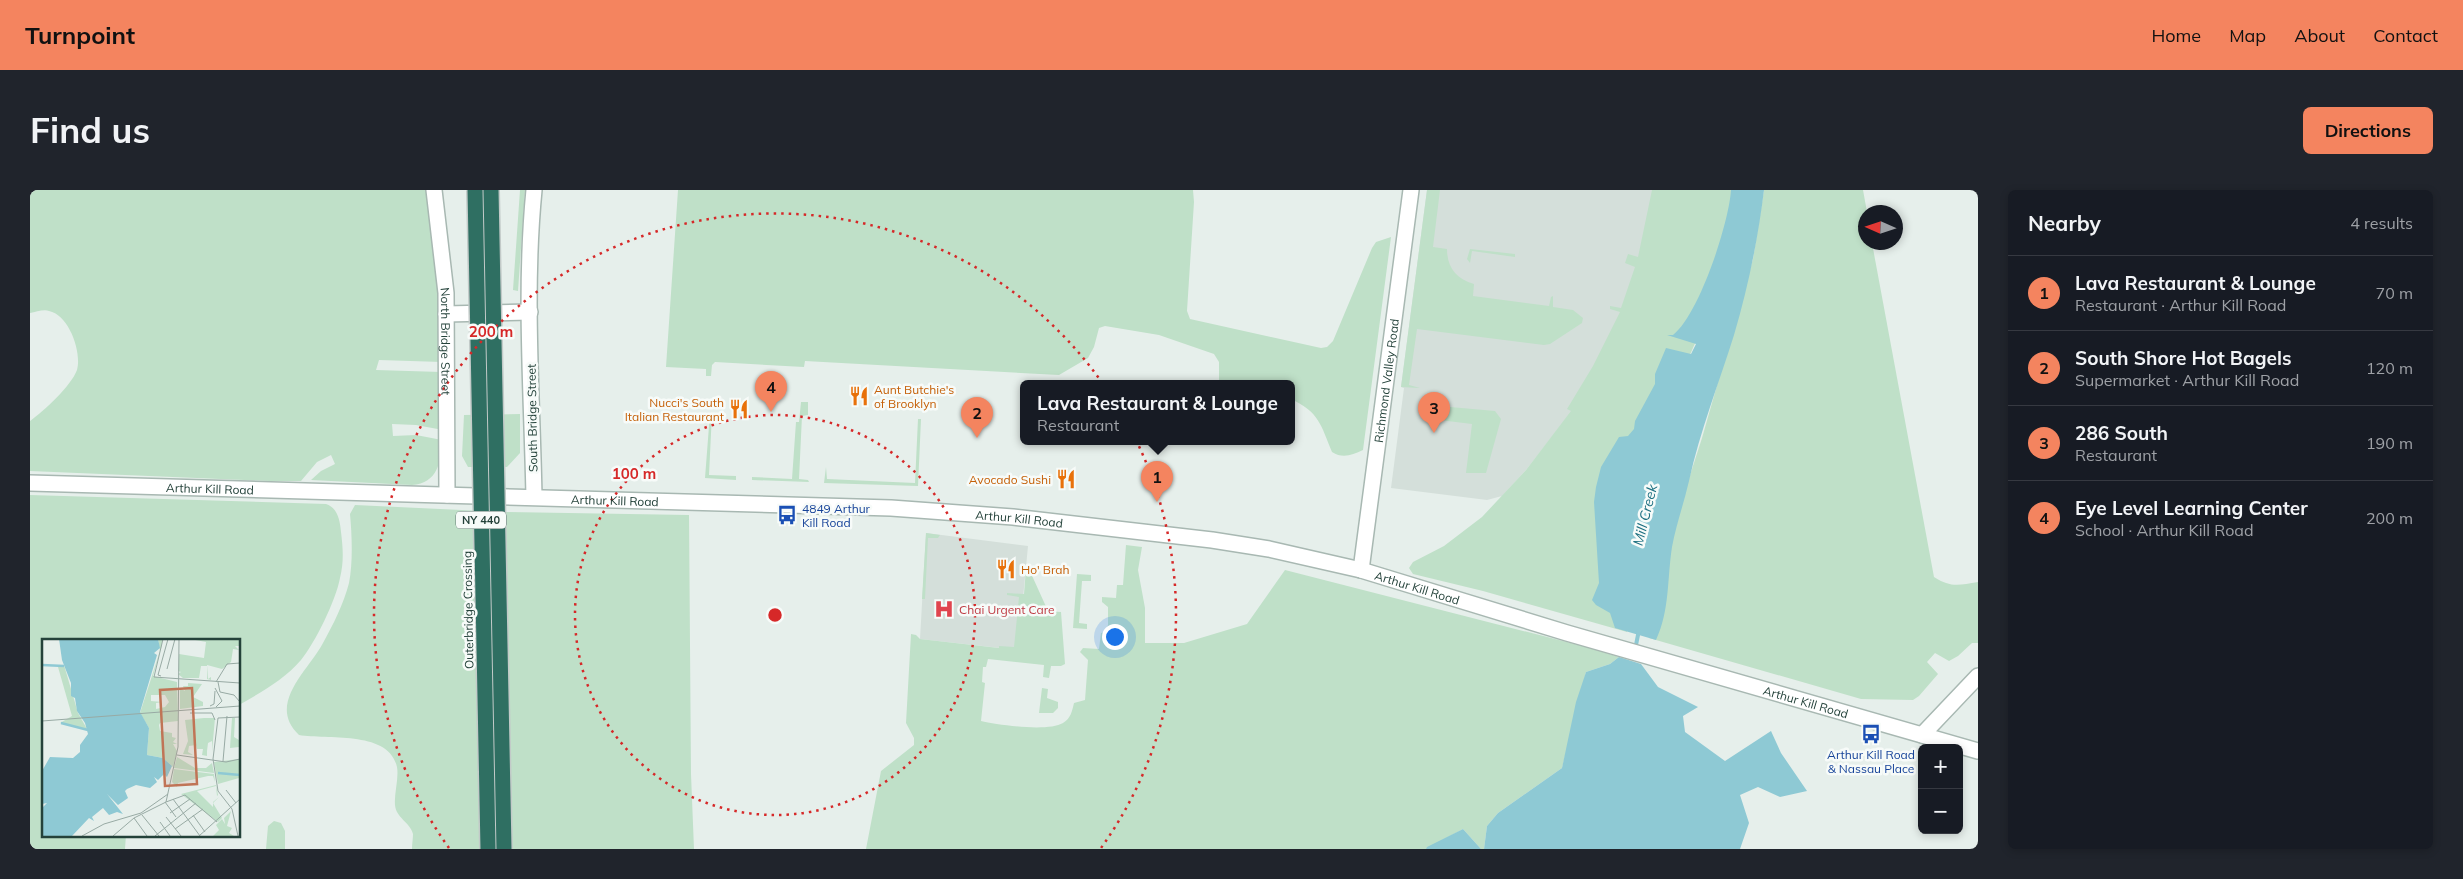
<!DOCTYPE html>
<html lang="en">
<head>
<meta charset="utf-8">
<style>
  :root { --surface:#171b24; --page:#20242c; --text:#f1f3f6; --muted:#9ea1a6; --line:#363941; --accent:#f4845f }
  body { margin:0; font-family:Mulish,sans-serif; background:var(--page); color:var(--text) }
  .controls { position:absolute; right:15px; bottom:15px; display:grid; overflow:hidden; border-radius:8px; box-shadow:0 2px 8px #0003 }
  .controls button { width:45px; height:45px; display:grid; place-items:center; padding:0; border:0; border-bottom:1px solid var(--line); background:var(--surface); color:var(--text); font:25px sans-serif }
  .compass { position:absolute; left:1828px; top:15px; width:45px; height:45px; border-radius:50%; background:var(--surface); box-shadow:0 2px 8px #0003; rotate:273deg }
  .you { position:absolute; left:1084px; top:446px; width:18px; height:18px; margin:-12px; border:4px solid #fff; border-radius:50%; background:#1a73e8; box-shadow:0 0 0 8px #1a73e833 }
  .badge { display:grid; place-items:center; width:32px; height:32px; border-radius:50%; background:var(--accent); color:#111; font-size:16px; font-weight:700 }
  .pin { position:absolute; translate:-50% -41px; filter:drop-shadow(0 1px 2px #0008) }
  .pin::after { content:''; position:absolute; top:26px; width:18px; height:15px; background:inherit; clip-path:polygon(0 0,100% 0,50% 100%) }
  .popup { position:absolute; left:990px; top:190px; width:275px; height:65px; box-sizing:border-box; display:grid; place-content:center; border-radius:8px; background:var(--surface); filter:drop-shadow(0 1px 4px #0005); font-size:16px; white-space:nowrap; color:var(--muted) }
  .popup b { font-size:19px; color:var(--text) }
  .popup::after { content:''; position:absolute; left:50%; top:100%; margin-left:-10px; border:10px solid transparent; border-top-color:var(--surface) }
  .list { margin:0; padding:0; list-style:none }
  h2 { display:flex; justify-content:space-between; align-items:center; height:65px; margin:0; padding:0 20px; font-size:21px }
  h2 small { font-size:16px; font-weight:400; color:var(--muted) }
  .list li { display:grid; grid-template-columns:32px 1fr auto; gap:15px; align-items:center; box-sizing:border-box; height:75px; padding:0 20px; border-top:1px solid var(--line) }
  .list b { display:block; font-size:19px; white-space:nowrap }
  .list p { margin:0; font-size:16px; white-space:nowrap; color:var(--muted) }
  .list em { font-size:16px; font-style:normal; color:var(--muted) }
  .map { position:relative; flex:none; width:1948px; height:659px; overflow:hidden; border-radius:8px }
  header { display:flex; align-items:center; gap:30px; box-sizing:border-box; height:70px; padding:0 25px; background:var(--accent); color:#111 }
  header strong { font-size:24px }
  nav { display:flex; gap:28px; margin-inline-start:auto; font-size:18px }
  .intro { display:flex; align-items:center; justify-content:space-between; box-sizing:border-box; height:120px; padding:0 30px }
  h1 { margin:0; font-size:35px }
  .button { padding:12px 22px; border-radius:8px; background:var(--accent); color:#111; font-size:18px; font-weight:700 }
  main { display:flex; gap:30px; padding:0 30px }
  aside { flex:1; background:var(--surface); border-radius:8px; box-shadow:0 2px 8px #0003 }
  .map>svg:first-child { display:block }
  .built { fill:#d4dfda }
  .green { fill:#bfe0c8 }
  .water { fill:#8ec9d4 }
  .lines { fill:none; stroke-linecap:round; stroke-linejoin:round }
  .stream { stroke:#8ec9d4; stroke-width:4 }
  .minor-casing { stroke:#a8b8b2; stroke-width:18 }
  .minor { stroke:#fff; stroke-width:15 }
  .highway-bridge-casing { stroke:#c2cac8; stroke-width:18; stroke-linecap:butt }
  .highway-bridge { stroke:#2f6f62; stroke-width:15 }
  .ring { fill:none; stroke:#d62828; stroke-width:2.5; stroke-dasharray:2.5 5 }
  .labels { text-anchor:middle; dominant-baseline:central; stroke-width:5; stroke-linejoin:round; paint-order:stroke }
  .shield { fill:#f7fbf9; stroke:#637a73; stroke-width:1 }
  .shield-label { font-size:11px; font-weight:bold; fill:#24423a }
  .street-label { font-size:12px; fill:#24423a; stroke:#f7fbf9 }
  .food-label { font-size:12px; fill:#c56008; stroke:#f7fbf9; text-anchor:start }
  .transit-label { font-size:12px; fill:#164399; stroke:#f7fbf9; text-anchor:start }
  .health-label { font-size:12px; fill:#be3a42; stroke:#f7fbf9; text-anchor:start }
  .water-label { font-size:14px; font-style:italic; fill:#1c6f80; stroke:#f7fbf9 }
  .inset-river { fill:none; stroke:#8ec9d4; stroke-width:2.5 }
  .inset-road { fill:none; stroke:#98aaa4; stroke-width:1 }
  .view { fill:#c07456; fill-opacity:0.15; stroke:#c07456; stroke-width:2.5 }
  .inset-edge { fill:none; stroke:#24423a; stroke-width:2.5 }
  .centre { fill:#d62828; stroke:#f7fbf9; stroke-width:2.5 }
  .ring-label { font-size:15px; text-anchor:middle; font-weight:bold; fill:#d62828; stroke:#f7fbf9; stroke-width:5; stroke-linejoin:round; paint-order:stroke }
</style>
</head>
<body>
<header>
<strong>Turnpoint</strong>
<nav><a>Home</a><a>Map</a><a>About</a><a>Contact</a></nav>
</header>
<div class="intro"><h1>Find us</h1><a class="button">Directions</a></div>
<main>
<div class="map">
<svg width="1948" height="659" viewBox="0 0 1948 659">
  <rect width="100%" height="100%" fill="#e6efeb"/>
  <path class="built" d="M1397 0H1627L1592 132 1542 221 1496 280 1472 306 1457 310 1361 298 1374 198 1371 197Z
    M896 343 998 356 988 460 890 449Z"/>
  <path class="green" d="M0 0H398L407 69 412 172 349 170 346 180 411 182 413 240 386 235 362 234 363 246 386 245 412 250C411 272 408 293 382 295L281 290 291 281 305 274 301 265 287 272 271 291H240L0 281V231C14 221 41 196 47 180 52 162 39 125 19 121 14 119 6 122 0 123Z
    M490 0H495L488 101 483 100Z
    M648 0H1163L1164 12 1157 121 1160 129 1291 158 1297 157 1303 151 1342 58 1346 52 1361 47 1333 260C1322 265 1313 269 1302 262 1291 235 1289 222 1261 209V193H1189V172L1184 164 1129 145 1075 136 1069 138 1064 157 1058 168 1029 185 775 171 774 177 685 172 682 175 681 186H676V179L636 177Z
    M1397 0H1410L1403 57 1417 59C1417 77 1426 89 1444 94L1443 106 1519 116 1521 107 1523 106V117L1543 120 1553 128 1552 133 1520 154 1514 155 1387 139 1379 195 1390 198 1371 197Z
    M1622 0H1709L1675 131 1646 196 1597 442 1453 401 1383 384 1379 378 1383 372 1414 356 1452 327 1496 280 1541 221 1537 219 1563 176 1590 122 1580 119V116L1591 118 1605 77 1595 73 1598 64 1608 67Z
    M1734 0H1833L1837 22 1836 52 1842 53 1904 387C1921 398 1929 395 1948 392V453H1942L1928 466 1919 471 1905 463 1897 472 1908 484 1889 506 1883 510 1831 509 1619 448 1633 369 1672 248 1723 69Z
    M1440 59 1485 64V67L1442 61 1440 73 1437 69Z
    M1405 205H1409V216L1465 221 1471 229 1456 283H1436L1442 234 1393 228 1395 215H1402Z
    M771 212H778V225L772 226 769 289 778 290 779 292 722 290V287L762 289 766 232H769Z
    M680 223H682L679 285 706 286V290L675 288Z
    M490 224V263L477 277H438L432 266 434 225Z
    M888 229H891L888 296 794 293 796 277 797 289 885 293Z
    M0 305 296 314C308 318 310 331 311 342 313 358 314 372 310 388 306 410 285 453 271 470 255 489 230 503 209 515V450H14V645H96L95 659H0Z
    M325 315 474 322 659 325 661 584 664 659H382C382 654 383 648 383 644 380 632 366 628 365 615 364 603 369 589 367 577 359 540 298 550 269 545 236 514 279 480 293 453 303 435 314 413 319 393 323 373 322 345 320 324Z
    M896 343 910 345 908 348H898L895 409H892Z
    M1096 355 1112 357 1108 380 1115 418V453H1154L1217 434 1255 380 1560 458 1589 467 1580 474 1556 482 1532 578 1468 623 1457 636 1454 659H1451L1433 639 1396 659H836L851 581 884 555V548L876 533 881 444 886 445 890 449 969 458V456L984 457 989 407 977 405V403L994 404 996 378 999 379 1018 421 1031 422 1035 474 1031 476H1021L1019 488 1013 487 1014 475 958 469 956 477H953L952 492 955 493 951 531C968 535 1018 542 1033 533 1041 528 1042 521 1044 513L1055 510 1058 470 1050 462 1053 458 1069 459 1071 443 1075 442 1078 435V417L1072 412V407L1086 408 1087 395H1093Z
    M1047 384 1061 385V391H1052L1049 433 1057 434V439L1043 438Z
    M1012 498 1018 499 1017 508 1028 512V518L1023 523H1009Z
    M244 631 251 633 255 641V659H236L238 636Z"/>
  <path class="water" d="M1701 0H1734C1728 49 1718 98 1704 145 1689 193 1670 241 1659 291 1654 313 1646 335 1642 357 1637 389 1640 420 1626 450L1585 438 1580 423 1566 415 1562 410 1569 393 1564 312 1566 297 1571 277 1589 247 1598 246 1604 239 1605 231 1625 194V184L1636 158 1661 164 1666 154 1637 145H1643C1669 125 1699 33 1701 0Z
    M1589 467 1611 474 1628 497 1668 517 1653 526 1655 542 1695 571 1741 541 1751 563 1777 601 1750 607 1728 597 1710 605 1719 633 1710 659H1454L1457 636 1468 623 1532 578 1546 512 1556 482 1580 474Z
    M1433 639 1451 659H1396L1397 657Z"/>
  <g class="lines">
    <path class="stream" d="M1605 460 1609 440"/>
    <defs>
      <g id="minor">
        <path id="s1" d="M404 0 416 103 417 305"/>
        <path d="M416 124 500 122"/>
        <path id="s2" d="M0 293 861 318 983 327 1182 350 1239 359 1331 380 1537 443 1948 561"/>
        <path d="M504 307C502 205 494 101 504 0"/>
        <path id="s3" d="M1331 380 1381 0"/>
        <path d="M1892 545 1948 486"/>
      </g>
    </defs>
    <use href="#minor" class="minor-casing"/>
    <use href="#minor" class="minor"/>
    <defs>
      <path id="highway-bridge" d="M445 0 458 659
        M461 0 474 659"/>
    </defs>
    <use href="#highway-bridge" class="highway-bridge-casing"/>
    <use href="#highway-bridge" class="highway-bridge"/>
  </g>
  <g class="ring">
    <circle cx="745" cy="425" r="200"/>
    <path d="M419 658A401 401 0 1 1 1071 658"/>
  </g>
  <defs>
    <symbol id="restaurant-bare" viewBox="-9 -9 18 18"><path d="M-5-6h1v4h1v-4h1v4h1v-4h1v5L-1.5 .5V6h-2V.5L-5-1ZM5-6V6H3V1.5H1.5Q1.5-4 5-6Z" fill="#e8710a" stroke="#f7fbf9" stroke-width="2.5" paint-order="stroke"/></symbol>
    <symbol id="bus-bare" viewBox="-9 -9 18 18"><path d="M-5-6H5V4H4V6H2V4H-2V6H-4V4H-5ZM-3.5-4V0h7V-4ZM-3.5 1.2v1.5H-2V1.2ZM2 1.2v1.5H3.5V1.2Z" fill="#1a4fb4" stroke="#f7fbf9" stroke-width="2.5" paint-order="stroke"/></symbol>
    <symbol id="hospital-bare" viewBox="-9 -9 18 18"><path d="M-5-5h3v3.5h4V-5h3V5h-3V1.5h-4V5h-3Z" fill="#e0444e" stroke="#f7fbf9" stroke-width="2.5" paint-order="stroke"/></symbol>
  </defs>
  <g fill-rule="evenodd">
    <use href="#restaurant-bare" x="815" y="192" width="28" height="28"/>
    <use href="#restaurant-bare" x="695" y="205" width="28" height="28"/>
    <use href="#restaurant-bare" x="1022" y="275" width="28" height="28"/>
    <use href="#bus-bare" x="743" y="311" width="28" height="28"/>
    <use href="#restaurant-bare" x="962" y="365" width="28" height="28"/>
    <use href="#hospital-bare" x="900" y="405" width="28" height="28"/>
    <use href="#bus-bare" x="1827" y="530" width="28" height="28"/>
  </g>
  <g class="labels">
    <rect class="shield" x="426" y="321.5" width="50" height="17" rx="4"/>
    <g class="shield-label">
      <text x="451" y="330">NY 440</text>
    </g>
    <g class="street-label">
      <text stroke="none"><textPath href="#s1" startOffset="152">North Bridge Street</textPath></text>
      <text stroke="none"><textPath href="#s3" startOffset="191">Richmond Valley Road</textPath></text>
      <text transform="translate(502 228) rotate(-91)">South Bridge Street</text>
      <text stroke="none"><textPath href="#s2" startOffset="180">Arthur Kill Road</textPath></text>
      <text stroke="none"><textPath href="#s2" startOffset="585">Arthur Kill Road</textPath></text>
      <text stroke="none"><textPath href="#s2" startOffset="990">Arthur Kill Road</textPath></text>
      <text stroke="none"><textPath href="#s2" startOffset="1395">Arthur Kill Road</textPath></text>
      <text transform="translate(438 420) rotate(-91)">Outerbridge Crossing</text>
      <text stroke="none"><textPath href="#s2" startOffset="1800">Arthur Kill Road</textPath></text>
    </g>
    <g class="food-label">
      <text x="844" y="199">Aunt Butchie's<tspan x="844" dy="14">of Brooklyn</tspan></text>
      <text x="694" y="212" text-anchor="end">Nucci's South<tspan x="694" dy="14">Italian Restaurant</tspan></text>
      <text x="1021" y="289" text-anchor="end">Avocado Sushi</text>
      <text x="991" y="379">Ho' Brah</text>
    </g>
    <g class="transit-label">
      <text x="772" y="318">4849 Arthur<tspan x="772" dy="14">Kill Road</tspan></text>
      <text x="1841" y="564" text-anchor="middle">Arthur Kill Road<tspan x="1841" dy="14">&amp; Nassau Place</tspan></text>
    </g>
    <g class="health-label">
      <text x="929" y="419">Chai Urgent Care</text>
    </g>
    <g class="water-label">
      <text transform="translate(1615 325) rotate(-76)">Mill Creek</text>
    </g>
  </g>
  <g transform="translate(12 449)">
    <rect width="198" height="198" fill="#e6efeb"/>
    <path d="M116 0H120V6L111 37 135 43 136 82 118 84 117 86 118 92 130 94V98L134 99 131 103 135 105H131L135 112 131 128 121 119 105 116 107 89 98 74 118 12ZM109 56H123L127 63 123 68 114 70V64L120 63 109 62ZM148 0H197V7H193L197 11 191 10 189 23 180 30 165 26 166 40 169 38V41L165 40V27H159L157 39H141L136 35 139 33 136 32 137 15 162 19 164 3ZM22 26 36 74 45 90 18 84 30 77 16 28ZM146 44 160 45 151 58 161 63V67L138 70V49L143 52 141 47H146ZM162 79H173L170 113V102L166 104 165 112H168H165V117L160 116 161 110H155L154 106 147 107 146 113 151 116 141 115 146 102 143 81ZM190 79H193L192 98 197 101V108L188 109ZM135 118 153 129H164L170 124 172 134 132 129ZM197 120V139L176 145 172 123ZM132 130 172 135 173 143 171 137H166L136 144 135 148 130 143ZM174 146 176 156 175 157 174 147 155 152 171 168V163L177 158 171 164 180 179 176 183 139 155ZM189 172 185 187 190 189 187 194 192 197H171L177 191 174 186 180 180 183 185 182 179Z" fill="#bfe0c8" fill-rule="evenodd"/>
    <path d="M17 0H116L118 9 112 14 115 16 98 73 107 89 105 116 121 119 130 127 125 138 122 135 116 141 112 138 115 143 108 149 94 146 85 150 83 152 86 159 76 166 65 155 81 175 75 173 67 176 61 169 50 178 52 182 47 179 30 197H0V169L5 164 0 165V132L8 118 31 119 38 113V106L46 95 43 84 35 72 33 59 29 57V44L20 21Z" fill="#8ec9d4"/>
    <path class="inset-river" d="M0 26 22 27M19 84 46 91M176 134 198 136"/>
    <path class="inset-road" d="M121 0 112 38 198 44M125 30 133 0M119 37 116 36 126 0M174 43 185 25 198 24M176 43 178 53 192 56 198 63M173 49 180 62 174 68M168 67 172 65 173 52M148 74H170L173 81M176 79 171 120 176 152 190 170 196 197M176 79 198 78M0 82 198 67M135 116 184 123 198 120M181 122 185 77M184 151 194 164M131 160 158 197M123 163 134 178M124 163 143 156 175 183M128 174 148 160M100 176 117 197M151 176 163 193M124 178 139 197M92 179 105 197M118 183 128 197M133 190 161 170M40 197 62 185 99 174 126 155M71 197 92 179 124 163 136 108 137 0M113 197 154 164M157 197 198 160"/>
    <path class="view" d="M150 49 155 145 123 147 118 51Z"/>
    <rect width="198" height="198" class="inset-edge"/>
  </g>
  <circle cx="745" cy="425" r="8" class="centre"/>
  <g class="ring-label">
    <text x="461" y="147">200 m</text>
    <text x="604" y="289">100 m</text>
  </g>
</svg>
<div class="controls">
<button>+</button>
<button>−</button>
</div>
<svg class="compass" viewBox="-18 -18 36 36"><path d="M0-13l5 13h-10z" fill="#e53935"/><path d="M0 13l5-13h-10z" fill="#9ea1a6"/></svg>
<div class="you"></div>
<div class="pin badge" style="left:1127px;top:312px">1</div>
<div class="popup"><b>Lava Restaurant &amp; Lounge</b>Restaurant</div>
<div class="pin badge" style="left:947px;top:248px">2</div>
<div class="pin badge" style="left:1404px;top:243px">3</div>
<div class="pin badge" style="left:741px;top:222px">4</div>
</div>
<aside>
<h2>Nearby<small>4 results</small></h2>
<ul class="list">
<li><span class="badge">1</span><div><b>Lava Restaurant &amp; Lounge</b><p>Restaurant · Arthur Kill Road</p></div><em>70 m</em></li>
<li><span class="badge">2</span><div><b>South Shore Hot Bagels</b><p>Supermarket · Arthur Kill Road</p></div><em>120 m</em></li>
<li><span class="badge">3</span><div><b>286 South</b><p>Restaurant</p></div><em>190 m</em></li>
<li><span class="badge">4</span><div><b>Eye Level Learning Center</b><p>School · Arthur Kill Road</p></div><em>200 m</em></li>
</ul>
</aside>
</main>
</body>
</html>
